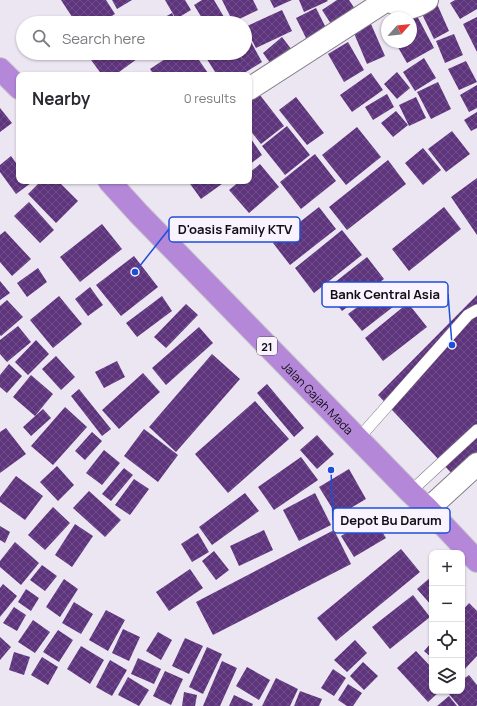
<!DOCTYPE html>
<html lang="en">
<head>
<meta charset="utf-8">
<style>
  :root { --surface:#fff; --page:#f2f2f3; --text:#2b2b33; --muted:#7c7c81; --line:#e1e1e2 }
  body { margin:0; font-family:Manrope,sans-serif; background:var(--page); color:var(--text) }
  .controls { position:absolute; right:12px; bottom:12px; display:grid; overflow:hidden; border-radius:8px; box-shadow:0 1px 3px #0004 }
  .controls button { width:36px; height:36px; display:grid; place-items:center; padding:0; border:0; border-bottom:1px solid var(--line); background:var(--surface); color:var(--text); font:20px sans-serif }
  .compass { position:absolute; left:381px; top:12px; width:36px; height:36px; border-radius:50%; background:var(--surface); box-shadow:0 1px 3px #0004; rotate:63deg }
  .list { margin:0; padding:0; list-style:none }
  h2 { display:flex; justify-content:space-between; align-items:center; height:52px; margin:0; padding:0 16px; font-size:17px }
  h2 small { font-size:13px; font-weight:400; color:var(--muted) }
  .icon { flex:none; width:22px; height:22px; fill:none; stroke:currentColor; stroke-width:2; stroke-linecap:round; stroke-linejoin:round }
  .map { position:relative; flex:none; width:477px; height:706px; overflow:hidden }
  .search { position:absolute; background:var(--surface); box-shadow:0 1px 3px #0004; left:16px; top:16px; width:236px; height:44px; display:flex; align-items:center; gap:10px; box-sizing:border-box; padding:0 14px; border-radius:22px; color:var(--muted); font-size:15px }
  .panel { position:absolute; background:var(--surface); box-shadow:0 1px 3px #0004; left:16px; top:72px; width:236px; height:112px; border-radius:8px }
  .map>svg:first-child { display:block }
  .building { fill:url(#building-cross-hatch) }
  .lines { fill:none; stroke-linecap:round; stroke-linejoin:round }
  .service-casing { stroke:#807b85; stroke-width:12 }
  .minor-casing { stroke:#807b85; stroke-width:24 }
  .trunk-casing { stroke:#cacacb; stroke-width:24 }
  .service { stroke:#fff; stroke-width:11 }
  .minor { stroke:#fff; stroke-width:22 }
  .trunk { stroke:#b487d8; stroke-width:22 }
  .labels { text-anchor:middle; dominant-baseline:central; stroke-width:4; stroke-linejoin:round; paint-order:stroke }
  .shield { fill:#f9f3ff; stroke:#565359; stroke-width:1 }
  .shield-label { font-size:11px; font-weight:bold; fill:#100e12 }
  .street-label { font-size:12px; fill:#100e12; stroke:#f9f3ff }
  .leader { fill:none; stroke:#1d4ed8; stroke-width:1.5 }
  .callout-dot { fill:#1d4ed8; stroke:#f9f3ff; stroke-width:1.5 }
  .callout { fill:#f9f3ff; stroke:#1d4ed8; stroke-width:1.5 }
  .callout-label { font-size:13px; text-anchor:middle; font-weight:bold; fill:#100e12 }
</style>
</head>
<body>
<div class="map">
<svg width="477" height="706" viewBox="0 0 477 706">
  <defs>
    <pattern id="building-cross-hatch" width="8" height="8" patternUnits="userSpaceOnUse"><rect width="8" height="8" fill="#5e347d"/><path d="M0 0l8 8M0 8l8-8" fill="none" stroke="#704e89"/></pattern>
  </defs>
  <rect width="100%" height="100%" fill="#ece6f2"/>
  <path class="building" d="M61 0H106L115 14 101 23H76Z
    M112 0H132L117 9Z
    M165 0H185L191 10 176 19Z
    M202 0H214L227 22 225 23H205L194 5Z
    M222 0H253L258 10 233 22Z
    M270 0H292L274 8Z
    M299 0H327L328 1 304 12Z
    M337 0H349L359 15 335 30 322 10Z
    M455 0H477V9L460 19 450 3Z
    M437 4 449 31 434 39 421 12Z
    M316 8 330 36 310 46 296 18Z
    M282 10 292 31 256 48 245 27Z
    M415 12 434 48 407 63 395 42H411V18Z
    M172 13 177 23H154Z
    M477 17V52L463 24Z
    M371 24 385 56 367 64 353 31Z
    M245 31 262 62 241 75H217L203 53H238L243 61 239 53H245Z
    M454 34 463 55 445 63 436 41Z
    M282 37 295 54 275 70 263 53Z
    M348 42 364 70 344 82 328 54Z
    M86 53H139L141 56 115 75H102Z
    M174 53H194L208 73 205 75H154L150 69Z
    M424 58 436 78 415 91 403 72Z
    M466 61 477 82 459 90 448 69Z
    M397 72 410 88 397 99 384 84Z
    M371 73 383 90 352 112 340 95Z
    M438 82 451 109 431 119 417 92Z
    M477 85V108L469 112 460 95Z
    M256 90 284 126 261 144 249 129V96Z
    M387 94 394 107 373 120 365 107Z
    M296 97 324 133 307 145 279 110Z
    M416 97 426 118 409 126 399 105Z
    M0 108 12 123 0 132Z
    M396 111 408 125 393 137 381 123Z
    M477 112V128L471 131 464 120Z
    M287 126 310 155 285 175 262 146Z
    M357 127 381 157 346 185 322 155Z
    M452 131 470 154 446 172 428 149Z
    M249 136 262 155 249 165Z
    M423 148 441 170 423 185 405 163Z
    M315 154 336 181 301 209 280 182Z
    M11 156 19 167V181H29L31 183 16 194 0 172V165Z
    M388 160 406 184 347 230 329 207Z
    M260 164 279 187 249 213 229 190 240 181H249V173Z
    M477 178V235L451 197Z
    M41 181H58L78 201 56 223 28 194Z
    M188 181H226L201 199Z
    M29 202 54 230 40 243 14 216Z
    M319 207 336 229 290 265 273 243Z
    M444 207 461 229 409 271 392 249Z
    M102 224 122 249 80 282 60 257Z
    M342 230 362 255 314 293 295 268Z
    M5 231 31 259 12 276 0 262V235Z
    M134 256 158 287 121 316 96 285Z
    M367 257 384 279 342 311 325 290Z
    M38 268 47 282 27 297 17 283Z
    M0 281 10 293 0 300Z
    M385 286 398 303 362 331 348 314Z
    M90 287 103 305 88 316 75 299Z
    M477 295V458L456 478 378 395Z
    M59 296 82 324 53 348 30 320Z
    M162 296 172 311 137 337 126 323Z
    M7 300 23 317 1 336 0 335V306Z
    M408 303 427 327 383 361 365 338Z
    M186 304 198 315 166 348 154 337Z
    M18 326 31 342 7 362 0 354V340Z
    M199 327 213 343 166 385 152 368Z
    M36 340 49 354 28 375 15 362Z
    M212 354 240 379 176 452 149 427Z
    M56 356 75 377 61 390 42 369Z
    M117 361 125 377 104 388 95 372Z
    M9 364 22 376 7 393 0 387V375Z
    M143 373 160 392 119 429 102 410Z
    M31 375 53 394 35 416 13 397Z
    M267 384 304 428 294 437 257 393Z
    M79 389 111 429 102 436 71 396Z
    M255 401 289 439 228 493 195 454Z
    M65 407 87 427 53 465 31 446Z
    M43 409 51 418 31 436 23 427Z
    M6 428 26 454 0 473V432Z
    M144 429 178 455 158 482 124 456Z
    M92 432 102 441 85 460 75 451Z
    M317 435 334 454 317 469 300 450Z
    M104 450 120 463 102 485 86 473Z
    M301 457 318 480 274 510 258 487Z
    M57 466 74 485 58 501 40 482Z
    M124 468 133 475 111 501 102 494Z
    M349 469 366 499 337 516 319 487Z
    M16 476 43 496 25 520 0 502V497Z
    M134 479 149 489 130 515 115 505Z
    M89 491 121 520 105 537 73 508Z
    M245 493 259 511 212 545 199 527Z
    M315 493 331 525 299 541 283 510Z
    M53 507 70 523 45 550 28 535Z
    M373 517 386 538 354 557 341 536Z
    M75 524 93 536 72 567 55 555Z
    M0 526 10 532 5 543 0 540Z
    M264 530 273 550 239 566 230 546Z
    M334 530 351 564 213 635 196 602Z
    M198 533 209 552 192 562 181 544Z
    M15 542 39 563 21 585 0 567V561Z
    M401 549 420 572 336 641 317 618Z
    M214 551 229 570 216 580 202 561Z
    M42 565 57 576 45 591 30 580Z
    M190 569 203 588 169 611 156 592Z
    M432 576V606L417 589Z
    M64 579 78 589 60 617 46 607Z
    M3 584 17 596 0 617V588Z
    M26 589 39 598 31 611 18 602Z
    M413 595 430 617 390 649 372 627Z
    M74 602 93 614 81 634 62 623Z
    M469 603 477 611V656L462 672V611Z
    M14 607 26 615 17 631 3 623Z
    M106 610 125 620 108 651 89 640Z
    M33 620 50 632 35 653 18 642Z
    M123 629 140 637 129 661 112 653Z
    M58 630 73 640 59 662 43 652Z
    M158 632 172 640 161 660 146 651Z
    M0 637 11 647 0 660Z
    M185 638 203 646 189 674 172 666Z
    M355 640 367 653 347 672 334 660Z
    M432 642V658L424 651Z
    M81 646 104 660 90 684 67 669Z
    M207 647 222 654 203 694 189 687Z
    M416 651 432 668V691H440L428 702 397 668Z
    M14 652 30 657 24 675 9 670Z
    M42 657 58 667 48 685 31 675Z
    M138 658 161 669 154 684 131 674Z
    M110 660 127 670 112 696 96 687Z
    M222 661 237 668 220 706H203Z
    M363 662 378 676 364 690 350 676Z
    M247 667 270 680 259 700 236 686Z
    M333 669 346 678 334 696 321 688Z
    M165 671 183 679 171 705 153 696Z
    M469 675 477 685V705L476 706H459L448 693 450 691H462V680Z
    M128 677 149 690 139 706 118 695Z
    M276 678 298 689 290 706H262Z
    M348 684 362 693 353 706H347L338 700Z
    M300 691 322 699 319 706H294Z
    M184 692 197 695 195 706H182Z
    M234 695 253 704 252 706H229Z
    M449 696 457 706H437Z"/>
  <g class="lines">
    <defs>
      <path id="service" d="M358 439 468 315 477 310
        M410 492 477 430"/>
      <path id="minor" d="M389 0C404 10 412 10 427 0
        M249 89 387 0
        M428 509 477 464"/>
      <g id="trunk">
        <path d="M0 69 19 88"/>
        <path id="s1" d="M109 181 139 214 410 492 428 509 477 561"/>
      </g>
    </defs>
    <use href="#service" class="service-casing"/>
    <use href="#minor" class="minor-casing"/>
    <use href="#trunk" class="trunk-casing"/>
    <use href="#service" class="service"/>
    <use href="#minor" class="minor"/>
    <use href="#trunk" class="trunk"/>
  </g>
  <g class="labels">
    <rect class="shield" x="257" y="337" width="20" height="18" rx="3"/>
    <g class="shield-label">
      <text x="267" y="346">21</text>
    </g>
    <g class="street-label">
      <text stroke="none"><textPath href="#s1" startOffset="301">Jalan Gajah Mada</textPath></text>
    </g>
  </g>
  <path class="leader" d="M135 272L169 229M452 345L448 294M331 470L333 520"/>
  <g class="callout-dot">
    <circle cx="135" cy="272" r="4"/>
    <circle cx="452" cy="345" r="4"/>
    <circle cx="331" cy="470" r="4"/>
  </g>
  <g class="callout">
    <rect x="169" y="217" width="131" height="25" rx="4"/>
    <rect x="322" y="282" width="126" height="25" rx="4"/>
    <rect x="333" y="508" width="117" height="25" rx="4"/>
  </g>
  <g class="callout-label">
    <text x="235" y="234">D'oasis Family KTV</text>
    <text x="385" y="299">Bank Central Asia</text>
    <text x="391" y="525">Depot Bu Darum</text>
  </g>
</svg>
<div class="controls">
<button>+</button>
<button>−</button>
<button><svg class="icon" aria-label="locate" viewBox="0 0 24 24"><circle cx="12" cy="12" r="6"/><path d="M12 2v4M12 18v4M2 12h4M18 12h4"/></svg></button>
<button><svg class="icon" aria-label="layers" viewBox="0 0 24 24"><path d="M12 4l9 5-9 5-9-5zM3 14l9 5 9-5"/></svg></button>
</div>
<svg class="compass" viewBox="-18 -18 36 36"><path d="M0-13l5 13h-10z" fill="#e53935"/><path d="M0 13l5-13h-10z" fill="#7c7c81"/></svg>
<div class="search"><svg class="icon" aria-label="search" viewBox="0 0 24 24"><circle cx="10" cy="10" r="6"/><path d="M15 15l6 6"/></svg>Search here</div>
<section class="panel">
<h2>Nearby<small>0 results</small></h2>
<ul class="list">
</ul>
</section>
</div>
</body>
</html>
